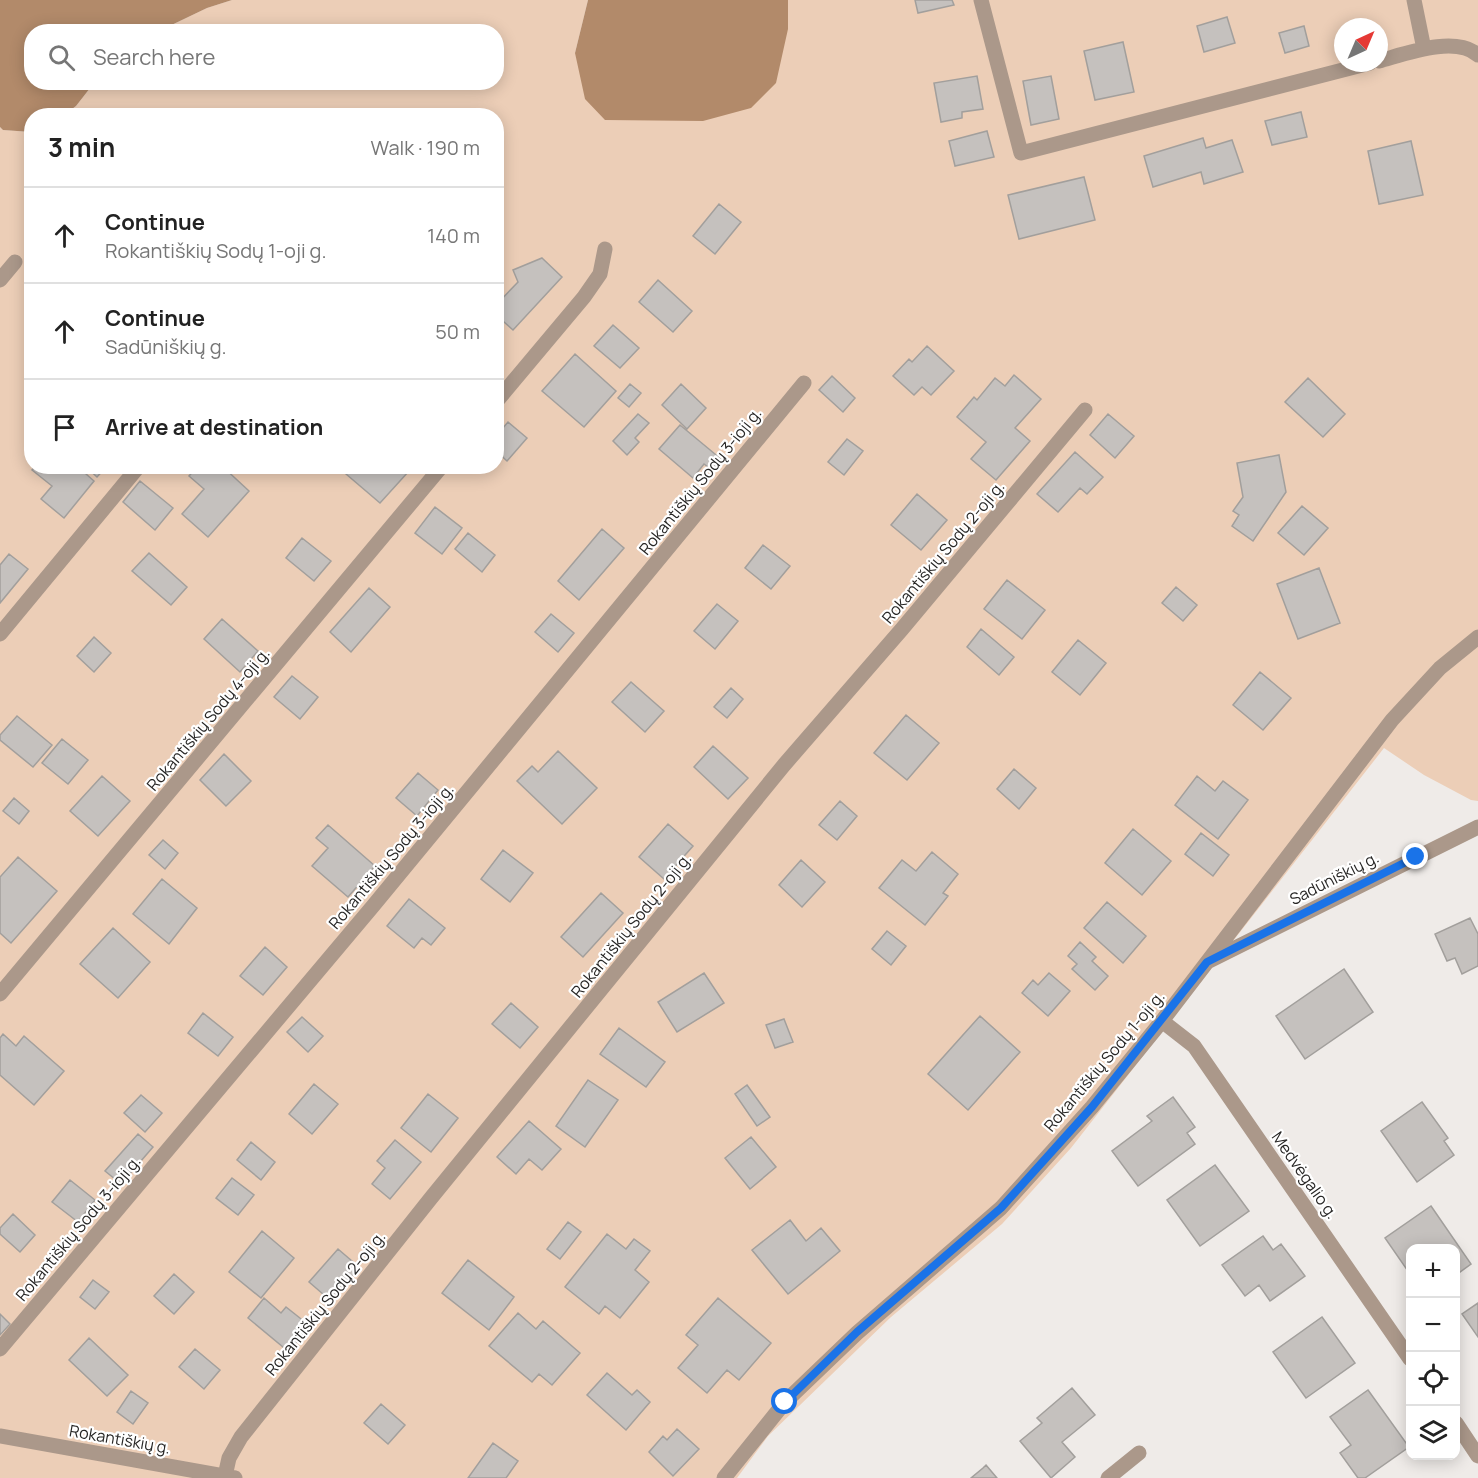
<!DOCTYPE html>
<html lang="en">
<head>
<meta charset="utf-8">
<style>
  :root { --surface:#fff; --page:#f6f6f6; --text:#222; --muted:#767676; --line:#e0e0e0 }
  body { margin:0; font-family:Manrope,sans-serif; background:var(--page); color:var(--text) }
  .controls { position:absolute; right:18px; bottom:18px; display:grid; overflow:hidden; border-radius:12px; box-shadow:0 3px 15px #0003 }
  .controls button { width:54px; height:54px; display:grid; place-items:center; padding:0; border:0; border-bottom:2px solid var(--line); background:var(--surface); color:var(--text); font:30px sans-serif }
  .compass { position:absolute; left:1334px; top:18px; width:54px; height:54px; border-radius:50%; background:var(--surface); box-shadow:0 3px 15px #0003; rotate:44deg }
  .stop { position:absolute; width:18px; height:18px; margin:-14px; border:4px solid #1a73e8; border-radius:50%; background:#fff }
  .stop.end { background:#1a73e8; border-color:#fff; box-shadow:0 2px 6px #0008 }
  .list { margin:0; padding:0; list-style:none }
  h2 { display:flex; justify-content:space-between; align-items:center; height:78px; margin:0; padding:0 24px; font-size:26px }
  h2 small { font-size:20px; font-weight:400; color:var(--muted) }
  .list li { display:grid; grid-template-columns:39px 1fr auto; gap:18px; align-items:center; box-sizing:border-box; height:96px; padding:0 24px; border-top:2px solid var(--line) }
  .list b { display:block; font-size:22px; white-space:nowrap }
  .list p { margin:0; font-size:20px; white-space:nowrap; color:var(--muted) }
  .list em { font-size:20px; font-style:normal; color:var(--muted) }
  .icon { flex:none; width:33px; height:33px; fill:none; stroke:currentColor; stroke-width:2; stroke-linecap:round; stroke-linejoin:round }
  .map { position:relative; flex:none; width:1478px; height:1478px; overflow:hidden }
  .search { position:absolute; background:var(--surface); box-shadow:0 3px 15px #0003; left:24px; top:24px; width:480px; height:66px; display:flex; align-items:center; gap:15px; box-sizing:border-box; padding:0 21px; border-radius:24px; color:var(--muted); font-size:22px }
  .panel { position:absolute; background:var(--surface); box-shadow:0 3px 15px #0003; left:24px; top:108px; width:480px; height:366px; border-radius:24px }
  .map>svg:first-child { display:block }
  .green { fill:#ecceb7; fill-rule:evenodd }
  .water { fill:#b28a6a }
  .building { fill:#c5c1be; stroke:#a29f9c; stroke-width:1.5 }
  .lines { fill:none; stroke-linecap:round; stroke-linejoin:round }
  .minor { stroke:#ab988a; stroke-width:15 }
  .route { stroke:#1a73e8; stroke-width:8 }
  .labels { text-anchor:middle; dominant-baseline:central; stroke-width:4.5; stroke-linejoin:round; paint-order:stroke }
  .street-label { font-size:16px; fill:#272625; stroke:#fff }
</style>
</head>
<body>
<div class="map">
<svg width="1478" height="1478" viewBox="0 0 1478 1478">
  <rect width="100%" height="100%" fill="#efebe8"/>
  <path class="green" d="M232 0H588L575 53 788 29V0H1478V801L1471 800 1424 775 1384 748 1071 1148 1002 1224 891 1317 768 1436 737 1478H0V127L3 130 31 132 32 466H496V116L64 115 76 106 94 83 496 82V32L159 31 207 8ZM1343 27H1379V63H1343Z"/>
  <path class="water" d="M0 0H232L207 8 159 31 32 32V82L94 83 76 106 64 115 32 116 31 132 3 130 0 127Z
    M588 0H788V29L776 83 751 108 703 121 605 120 585 99 575 53Z"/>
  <path class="building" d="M915 0H952L954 5 918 13Z
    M1227 17 1235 43 1204 52 1197 26Z
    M1304 26 1309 46 1285 53 1279 33Z
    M1123 42 1134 92 1095 100 1084 51Z
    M977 76 983 109 962 112V118L941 122 934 83Z
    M1051 76 1059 119 1031 125 1023 81Z
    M1301 112 1307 137 1272 145 1265 121Z
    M987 131 994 157 955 166 949 141Z
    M1203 138 1206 148 1232 140 1243 172 1204 184 1201 172 1153 187 1144 156Z
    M1411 141 1423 195 1379 204 1368 151Z
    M1084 177 1095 220 1019 239 1008 195Z
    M719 204 741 222 715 254 693 236Z
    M542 258 562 277 513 330 496 315V305L518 282 513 270Z
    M658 280 692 311 673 332 639 302Z
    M613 325 639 348 620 368 594 346Z
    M927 346 954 371 931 395 922 387 914 395 893 376 909 359 912 362Z
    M575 354 616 391 584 427 542 391Z
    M1014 375 1041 399 1015 428 1030 441 996 480 971 459 986 442 957 417 974 397 977 400 995 378 1005 386Z
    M832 376 855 398 843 412 819 390Z
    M1308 378 1345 414 1323 437 1285 402Z
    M630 384 641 393 629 407 618 398Z
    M681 384 706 408 687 429 662 405Z
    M638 414 649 423 635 438 639 442 627 455 613 441Z
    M1108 414 1134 436 1115 458 1090 435Z
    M508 422 527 438 507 461 496 451V436Z
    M680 425 721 459 712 470 704 464 693 478 659 449Z
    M847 439 863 451 844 475 828 462Z
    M1075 452 1103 477 1087 494 1080 488 1058 512 1037 494Z
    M1279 455 1286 492 1253 541 1232 526 1239 515 1233 511 1243 497 1237 463Z
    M36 466H77L94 481 64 518 41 499 52 486 32 470Z
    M85 466H107L97 477Z
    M198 466H222L249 491 208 537 182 514 204 489 189 476Z
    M353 466H404L409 471 380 503 346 474Z
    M140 481 173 508 155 530 123 502Z
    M917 494 947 520 921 550 891 525Z
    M1302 506 1328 528 1304 555 1278 533Z
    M435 507 462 528 442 554 415 533Z
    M602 529 624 548 579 600 558 581Z
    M468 533 495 555 482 572 455 549Z
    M302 538 331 561 314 581 286 558Z
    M763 545 790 566 771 589 745 568Z
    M149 553 187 587 171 605 132 571Z
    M9 554 28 569 0 603V565Z
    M1319 568 1340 623 1298 639 1277 584Z
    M1007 580 1045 610 1022 639 984 609Z
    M1176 587 1197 605 1183 621 1162 603Z
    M369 588 390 607 351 652 330 632Z
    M717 604 738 621 715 649 694 631Z
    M551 614 574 633 558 652 535 632Z
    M222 619 258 651 240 672 204 639Z
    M981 629 1014 657 999 675 967 647Z
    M94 637 111 653 94 672 77 656Z
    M1078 640 1106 663 1080 695 1052 672Z
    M1260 672 1291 698 1263 730 1233 705Z
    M292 676 318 697 300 719 274 697Z
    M631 682 664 711 645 732 612 702Z
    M731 688 743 699 727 718 714 707Z
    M906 715 939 743 907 780 874 753Z
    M17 716 52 745 33 767 0 740V735Z
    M62 739 88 760 68 784 42 763Z
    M713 746 748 778 728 799 694 767Z
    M558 751 597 788 562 824 517 781 532 766 538 772Z
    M224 754 251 781 226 806 200 780Z
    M1014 769 1036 788 1019 809 997 789Z
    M418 773 438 790 417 816 396 798Z
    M102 776 130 801 98 836 70 811Z
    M1197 776 1215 791 1223 781 1248 800 1218 839 1175 805Z
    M14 798 29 811 19 824 3 811Z
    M840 801 857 816 837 840 819 825Z
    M668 824 693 846 664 879 639 857Z
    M328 825 375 866 348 897 312 866 328 848 316 838Z
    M1133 829 1171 861 1142 895 1105 863Z
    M1201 833 1229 855 1213 876 1185 854Z
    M163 840 178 853 165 869 149 855Z
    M503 850 533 873 510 902 481 879Z
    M932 852 958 874 943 893 948 896 925 925 879 888 902 860 916 871Z
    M18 857 57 891 11 943 0 933V877Z
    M801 860 825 882 802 907 779 885Z
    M162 879 197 908 169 944 133 914Z
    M601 893 623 913 583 957 561 937Z
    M409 899 445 928 431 945 422 938 414 948 387 926Z
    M1107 902 1146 936 1123 963 1084 928Z
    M1470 918 1478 934V966L1462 974 1455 958 1447 961 1435 934Z
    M113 928 150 962 118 998 80 964Z
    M887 931 906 946 891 965 872 949Z
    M1080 942 1096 957 1092 961 1108 976 1095 990 1072 969 1077 964 1068 956Z
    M265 947 287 967 263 995 240 976Z
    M1344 969 1373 1012 1305 1059 1276 1016Z
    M704 973 724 1003 677 1032 658 1002Z
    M1049 973 1070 991 1048 1016 1022 993 1033 980 1038 985Z
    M511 1003 538 1027 520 1048 492 1024Z
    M203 1013 233 1037 218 1056 188 1033Z
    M980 1016 1020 1052 968 1110 928 1074Z
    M302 1017 323 1036 308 1052 287 1032Z
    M784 1019 793 1042 775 1048 766 1025Z
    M619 1028 665 1062 646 1087 600 1054Z
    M3 1034 16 1046 24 1036 64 1071 34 1105 0 1075V1038Z
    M588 1080 618 1100 585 1147 556 1126Z
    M314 1084 338 1104 312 1134 289 1114Z
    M747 1085 770 1117 757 1126 735 1094Z
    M428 1094 458 1118 431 1152 401 1128Z
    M141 1095 162 1113 145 1132 124 1113Z
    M1173 1097 1195 1127 1187 1133 1195 1144 1138 1186 1112 1151 1152 1121 1147 1116Z
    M1422 1102 1448 1138 1444 1141 1454 1155 1417 1182 1381 1131Z
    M529 1121 561 1149 542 1170 529 1159 516 1174 497 1157Z
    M138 1134 153 1147 121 1184 105 1171Z
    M751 1137 776 1167 750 1189 725 1158Z
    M395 1140 421 1162 390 1199 372 1184 385 1168 377 1161Z
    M251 1142 275 1162 261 1180 237 1160Z
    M1215 1165 1249 1211 1200 1246 1167 1200Z
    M232 1178 254 1195 238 1215 216 1198Z
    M70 1180 95 1200 78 1222 52 1202Z
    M1431 1206 1471 1264 1456 1275V1248H1410V1274L1385 1238Z
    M13 1214 35 1235 20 1252 0 1234V1228Z
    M790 1220 806 1241 821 1228 840 1251 788 1294 752 1250Z
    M568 1222 581 1232 560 1259 547 1249Z
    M262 1231 294 1258 261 1298 229 1272Z
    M607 1234 626 1249 634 1239 650 1251 635 1270 649 1282 620 1318 605 1306 599 1314 565 1287Z
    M1263 1236 1273 1250 1281 1244 1305 1276 1270 1301 1259 1285 1245 1296 1222 1265Z
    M338 1249 359 1267 331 1301 309 1282Z
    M468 1260 514 1297 489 1330 442 1293Z
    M174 1274 194 1292 174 1314 154 1296Z
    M93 1280 109 1292 95 1309 80 1297Z
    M264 1298 281 1313 286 1307 310 1326 289 1352 248 1318Z
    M718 1298 771 1343 739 1380 727 1370 707 1393 678 1368 698 1345 686 1335Z
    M1478 1303V1337L1462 1314Z
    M518 1313 536 1329 543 1321 580 1353 552 1385 539 1374 532 1382 489 1346Z
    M0 1314 10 1324 0 1335Z
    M1322 1317 1355 1363 1306 1398 1273 1352Z
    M89 1338 128 1375 107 1396 69 1360Z
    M195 1349 220 1370 204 1389 179 1367Z
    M607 1373 632 1395 637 1390 650 1402 626 1430 587 1395Z
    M1072 1388 1095 1415 1062 1442 1075 1457 1051 1478 1020 1441 1042 1423 1037 1418Z
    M1368 1390 1409 1447 1365 1478H1358L1340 1453 1351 1445 1330 1417Z
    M131 1391 148 1403 133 1424 117 1412Z
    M381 1404 405 1425 388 1444 364 1423Z
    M677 1429 699 1449 673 1476 649 1452 663 1436 667 1440Z
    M493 1443 518 1461 506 1478H468Z
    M986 1465 997 1478H971L983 1468Z"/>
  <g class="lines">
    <path class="minor" d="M981 0 1021 153 1370 63
      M1414 0 1424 49
      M1379 61C1405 54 1455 35 1478 55
      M0 280 15 262
      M496 402 584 297 600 274 605 249
      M0 634 139 466
      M1209 961 1478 827
      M0 994 442 466
      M1162 1021 1194 1046 1410 1359
      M0 1349 373 906 804 383
      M1456 1423 1478 1456
      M0 1436 235 1478
      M225 1476 229 1458 241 1437 431 1198 784 765 902 629 1085 410
      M724 1478 785 1402 857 1333 1001 1208 1092 1107 1162 1021 1392 720 1440 668 1478 637
      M1108 1478 1139 1453"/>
  </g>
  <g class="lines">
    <path class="route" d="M785 1402 857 1332 1001 1208 1092 1107 1207 962 1416 857"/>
  </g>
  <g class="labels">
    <g class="street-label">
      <text transform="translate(700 481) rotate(-51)">Rokantiškių Sodų 3-ioji g.</text>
      <text transform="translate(943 552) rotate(-50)">Rokantiškių Sodų 2-oji g.</text>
      <text transform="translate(208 719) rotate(-50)">Rokantiškių Sodų 4-oji g.</text>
      <text transform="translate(391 856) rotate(-50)">Rokantiškių Sodų 3-ioji g.</text>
      <text transform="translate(1334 878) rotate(-27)">Sadūniškių g.</text>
      <text transform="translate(631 925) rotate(-51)">Rokantiškių Sodų 2-oji g.</text>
      <text transform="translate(1104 1061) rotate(-50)">Rokantiškių Sodų 1-oji g.</text>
      <text transform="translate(1305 1175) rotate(55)">Medvėgalio g.</text>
      <text transform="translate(78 1228) rotate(-50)">Rokantiškių Sodų 3-ioji g.</text>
      <text transform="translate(325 1303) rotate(-51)">Rokantiškių Sodų 2-oji g.</text>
      <text transform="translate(120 1439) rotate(10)">Rokantiškių g.</text>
    </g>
  </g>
</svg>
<div class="controls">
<button>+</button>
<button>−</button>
<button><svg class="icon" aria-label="locate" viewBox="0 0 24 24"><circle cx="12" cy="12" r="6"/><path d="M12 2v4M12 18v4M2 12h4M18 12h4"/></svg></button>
<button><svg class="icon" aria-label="layers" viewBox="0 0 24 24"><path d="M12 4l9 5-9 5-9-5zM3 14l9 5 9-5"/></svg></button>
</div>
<svg class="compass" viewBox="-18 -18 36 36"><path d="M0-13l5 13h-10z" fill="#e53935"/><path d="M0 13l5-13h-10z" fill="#767676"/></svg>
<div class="stop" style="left:785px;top:1402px"></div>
<div class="stop end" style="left:1416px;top:857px"></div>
<div class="search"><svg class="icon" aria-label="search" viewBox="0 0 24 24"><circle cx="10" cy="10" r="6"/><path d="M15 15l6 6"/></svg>Search here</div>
<section class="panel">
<h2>3 min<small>Walk · 190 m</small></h2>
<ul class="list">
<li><svg class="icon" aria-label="ahead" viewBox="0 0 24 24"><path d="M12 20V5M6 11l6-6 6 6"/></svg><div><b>Continue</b><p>Rokantiškių Sodų 1-oji g.</p></div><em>140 m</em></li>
<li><svg class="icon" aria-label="ahead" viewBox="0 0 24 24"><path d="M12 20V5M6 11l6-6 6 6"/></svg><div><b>Continue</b><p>Sadūniškių g.</p></div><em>50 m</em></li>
<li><svg class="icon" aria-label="arrive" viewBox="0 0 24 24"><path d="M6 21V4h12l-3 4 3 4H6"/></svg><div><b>Arrive at destination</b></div></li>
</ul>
</section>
</div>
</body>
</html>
